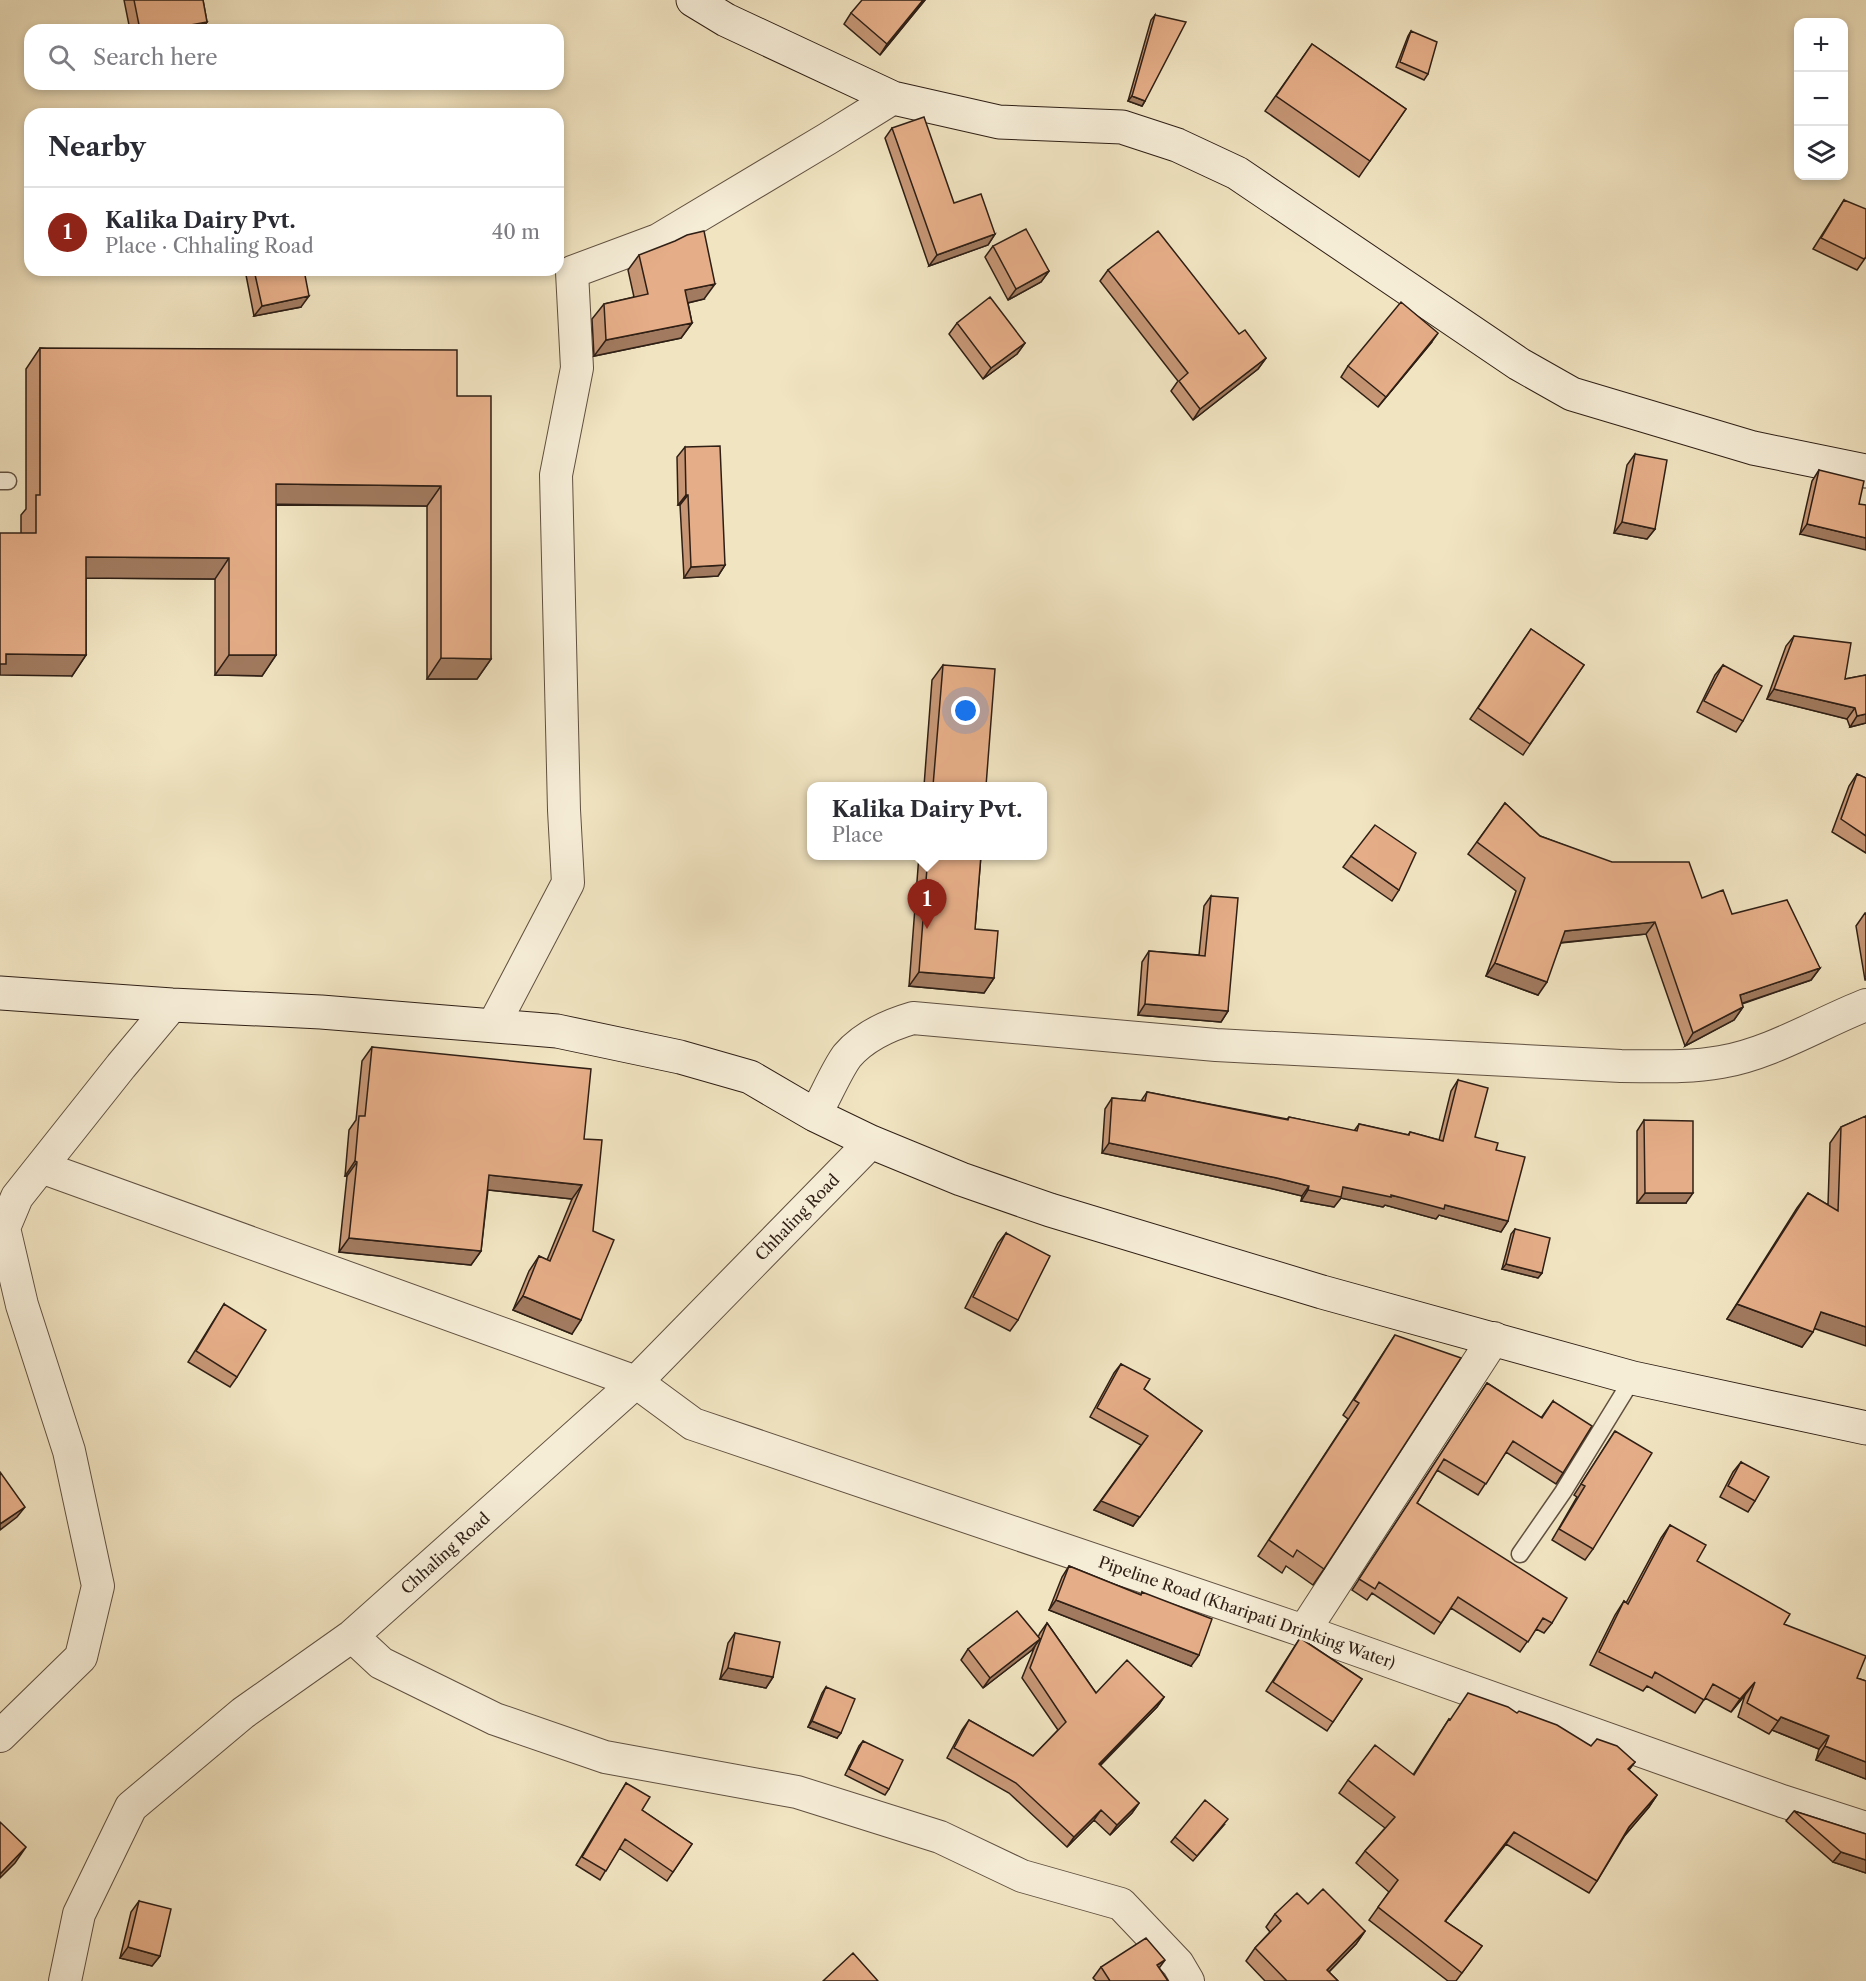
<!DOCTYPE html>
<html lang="en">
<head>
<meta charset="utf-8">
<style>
  :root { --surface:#fff; --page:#f7f7f7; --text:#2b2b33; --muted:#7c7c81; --line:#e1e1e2; --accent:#8f2418 }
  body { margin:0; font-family:"Libre Caslon Text",serif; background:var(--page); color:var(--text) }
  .controls { position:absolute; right:18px; top:18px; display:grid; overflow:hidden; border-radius:12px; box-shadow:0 3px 9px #0003 }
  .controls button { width:54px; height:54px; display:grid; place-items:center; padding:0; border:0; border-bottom:2px solid var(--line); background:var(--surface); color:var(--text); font:30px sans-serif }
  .you { position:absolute; left:966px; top:711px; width:21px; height:21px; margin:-15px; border:4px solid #fff; border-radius:50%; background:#1a73e8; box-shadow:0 0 0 9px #1a73e833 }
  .badge { display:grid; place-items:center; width:39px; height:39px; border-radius:50%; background:var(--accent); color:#fff; font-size:20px; font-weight:700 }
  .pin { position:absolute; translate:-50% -50px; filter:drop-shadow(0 2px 3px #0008) }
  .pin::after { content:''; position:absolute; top:32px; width:21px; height:18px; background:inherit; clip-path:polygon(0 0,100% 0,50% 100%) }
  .popup { position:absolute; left:807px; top:782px; width:240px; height:78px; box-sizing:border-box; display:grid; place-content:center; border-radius:12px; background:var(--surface); filter:drop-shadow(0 2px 4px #0005); font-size:20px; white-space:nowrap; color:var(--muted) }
  .popup b { font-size:22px; color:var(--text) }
  .popup::after { content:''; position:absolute; left:50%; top:100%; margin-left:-12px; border:12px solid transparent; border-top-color:var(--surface) }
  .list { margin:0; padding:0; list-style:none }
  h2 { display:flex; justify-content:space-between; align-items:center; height:78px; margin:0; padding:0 24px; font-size:26px }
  h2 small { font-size:20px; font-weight:400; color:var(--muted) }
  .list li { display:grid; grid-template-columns:39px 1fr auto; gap:18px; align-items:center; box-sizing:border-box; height:90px; padding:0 24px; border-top:2px solid var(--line) }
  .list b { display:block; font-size:22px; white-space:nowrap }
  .list p { margin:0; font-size:20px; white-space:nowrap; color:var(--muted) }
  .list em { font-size:20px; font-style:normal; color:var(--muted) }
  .icon { flex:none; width:33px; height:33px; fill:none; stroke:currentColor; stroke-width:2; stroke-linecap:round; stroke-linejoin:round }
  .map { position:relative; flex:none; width:1866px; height:1981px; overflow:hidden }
  .search { position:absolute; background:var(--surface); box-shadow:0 3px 9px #0003; left:24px; top:24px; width:540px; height:66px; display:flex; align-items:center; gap:15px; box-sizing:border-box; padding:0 21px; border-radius:18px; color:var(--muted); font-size:22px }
  .panel { position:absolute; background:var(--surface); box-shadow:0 3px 9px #0003; left:24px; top:108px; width:540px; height:168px; border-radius:18px }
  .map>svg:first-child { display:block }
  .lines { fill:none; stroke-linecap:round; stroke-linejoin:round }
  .service-casing { stroke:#605040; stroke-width:19 }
  .minor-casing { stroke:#605040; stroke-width:34 }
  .secondary-casing { stroke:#2f1f15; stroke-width:35 }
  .service { stroke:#f6edd7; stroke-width:16 }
  .minor { stroke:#f6edd7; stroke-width:32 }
  .secondary { stroke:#f6edd7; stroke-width:33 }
  .wall { fill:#c69675; stroke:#2f1f15; stroke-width:1.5 }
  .shaded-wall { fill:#a17a5f; stroke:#2f1f15; stroke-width:1.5 }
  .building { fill:#e6ae88; stroke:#2f1f15; stroke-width:1.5 }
  .labels { text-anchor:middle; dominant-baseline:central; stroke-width:6; stroke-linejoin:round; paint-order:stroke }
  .street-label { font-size:16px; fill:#2f1f15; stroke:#f6edd7 }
</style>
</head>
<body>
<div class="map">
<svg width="1866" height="1981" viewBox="0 0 1866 1981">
  <rect width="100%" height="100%" fill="#f1e4c1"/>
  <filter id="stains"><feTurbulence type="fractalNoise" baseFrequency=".00333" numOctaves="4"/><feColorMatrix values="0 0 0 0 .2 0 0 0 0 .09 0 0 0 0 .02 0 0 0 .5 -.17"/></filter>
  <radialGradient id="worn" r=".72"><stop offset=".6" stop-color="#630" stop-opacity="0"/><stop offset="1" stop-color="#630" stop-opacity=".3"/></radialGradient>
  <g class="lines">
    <defs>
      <path id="service" d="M0 481H8
        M1520 1554 1563 1492 1633 1378"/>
      <path id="minor" d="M493 1026 568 883 564 810 556 475 577 368 572 272 658 240 827 139 893 98
        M815 1115C825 1098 836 1071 847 1056 864 1036 889 1025 913 1018L1216 1045 1621 1066C1654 1066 1688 1068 1721 1062 1770 1054 1820 1023 1866 1005
        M41 1167 636 1382 693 1424 1304 1631 1782 1801 1866 1828
        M1304 1631 1494 1338
        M352 1636 381 1663 495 1719 605 1757 797 1792 940 1837 1022 1876 1121 1904 1178 1964 1188 1981
        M0 1736 81 1657 98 1586 69 1451 22 1305 4 1228 17 1197 121 1066 172 1005
        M65 1981 79 1914 131 1807 243 1713 352 1636 636 1382 871 1142"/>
      <path id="secondary" d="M693 0 726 20 893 98 999 122 1122 127 1177 145 1237 173 1519 364 1572 394 1753 448 1866 471
        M0 993 172 1005 321 1012 557 1031 680 1057 750 1077 815 1115 871 1142 961 1179 1050 1210 1322 1292 1633 1378 1866 1428"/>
    </defs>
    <use href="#service" class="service-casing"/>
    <use href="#minor" class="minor-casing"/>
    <use href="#secondary" class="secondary-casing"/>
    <use href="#service" class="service"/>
    <use href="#minor" class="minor"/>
    <use href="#secondary" class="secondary"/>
  </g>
  <path class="wall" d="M124 0H203L207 22 201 30H130Z
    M925 0 880 55 844 24 851 13Z
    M1155 15 1145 101 1142 106 1128 101 1151 20Z
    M1411 31 1428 74 1424 80 1396 67 1408 36Z
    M1312 44 1406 109 1359 177 1265 111Z
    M892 128 954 203 995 234 988 245 929 266 885 138Z
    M1844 200 1866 257 1857 270 1813 249Z
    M993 246 1049 271 1041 282 1008 300 985 257Z
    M639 255 704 299 688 303 692 323 681 338 594 356 592 319 604 304 634 297 628 270Z
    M245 270H304L301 307 254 316Z
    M1108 270 1239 334 1266 358 1258 369 1193 420 1171 391 1178 381 1100 281Z
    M957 323 1025 343 1017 354 983 379 949 334Z
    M1431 343 1378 407 1341 377 1348 366Z
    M40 348 457 396 491 659 477 679H427V506L276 505V655L262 676 215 675V579L86 578V655L72 676 21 533V515L26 509V369Z
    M685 447 725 565 718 576 684 578 680 505H678L677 457Z
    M1635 454 1655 529 1647 539 1614 533 1627 465Z
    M1819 470 1859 504 1800 534 1812 481Z
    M1531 629 1584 665 1523 755 1470 719Z
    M1794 636 1845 679 1866 675V723L1850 727 1847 719 1767 699 1786 646Z
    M943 665 986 786H924L932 680Z
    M1723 665 1743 721 1736 732 1697 712 1715 675Z
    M1857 774 1866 778V853L1832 832 1849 786Z
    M1505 803 1540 836 1702 898 1732 914 1820 968 1811 980 1742 1004 1743 1007 1734 1020 1685 1046 1646 934 1561 943 1538 995 1486 976 1516 891 1468 854Z
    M919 855H981L975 929 994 978 984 993 909 986Z
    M1351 856 1399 890 1392 901 1343 867Z
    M1211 896 1228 1011 1221 1022 1138 1015 1142 962 1149 951 1199 955 1204 906Z
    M1865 913H1866V980H1865L1856 926Z
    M372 1047 584 1139 572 1334 513 1310 529 1271 539 1256 547 1260 572 1199 488 1190 481 1251 471 1265 339 1252 347 1176H345L349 1130 356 1120 362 1061Z
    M1458 1080 1475 1137 1496 1150 1508 1221 1501 1232 1439 1215 1436 1219 1385 1205 1383 1207 1341 1198 1334 1207 1301 1201 1302 1196 1269 1188 1102 1153 1105 1109 1112 1098 1141 1101 1147 1092 1287 1119 1289 1117 1354 1131 1359 1124 1408 1135 1410 1132 1439 1140 1451 1091Z
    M1866 1116 1814 1329 1802 1347 1727 1319 1797 1208 1808 1193 1828 1205 1830 1143 1841 1127Z
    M1644 1120 1686 1203H1637V1131Z
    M1515 1229 1542 1273 1538 1278 1502 1269 1511 1234Z
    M1006 1233 1018 1320 1010 1331 965 1308 998 1243Z
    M224 1304 237 1377 230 1387 188 1362Z
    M1395 1335 1324 1569 1313 1585 1286 1566 1282 1573 1258 1556 1348 1419 1343 1415Z
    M1121 1364 1144 1389 1202 1431 1133 1526 1094 1510 1141 1445 1090 1417 1114 1373Z
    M1487 1383 1541 1418 1553 1401 1563 1473 1556 1484 1506 1452 1478 1495 1437 1470 1417 1503 1552 1623 1544 1633 1536 1629 1520 1652 1451 1608 1434 1634 1372 1593 1367 1600 1352 1590Z
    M1615 1431 1593 1549 1585 1560 1552 1540 1577 1497 1574 1495Z
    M1741 1462 1755 1501 1748 1512 1720 1497 1733 1472Z
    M1670 1525 1697 1561 1857 1678 1866 1681V1779L1816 1760 1819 1749 1772 1730 1769 1734 1738 1717 1745 1695 1731 1712 1705 1698 1695 1713 1647 1686 1643 1691 1590 1665 1615 1615 1624 1601 1626 1603 1661 1538Z
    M1069 1566 1141 1595 1142 1592 1191 1666 1049 1610 1062 1577Z
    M1047 1623 1096 1693 1164 1697 1157 1707 1100 1766 1139 1803 1132 1813 1110 1835 1094 1820 1067 1847 1009 1793 947 1758 962 1730 969 1720 1033 1756 1058 1730 1022 1678 1035 1646 1032 1650 983 1688 961 1660 968 1649 1038 1637 1040 1633Z
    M735 1633 773 1677 766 1688 720 1679 728 1643Z
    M1300 1638 1362 1679 1327 1731 1266 1691Z
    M826 1687 837 1738 808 1727 822 1693Z
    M1517 1713 1591 1746 1635 1762 1629 1770 1657 1795 1649 1807 1625 1835 1597 1881 1589 1893 1506 1844 1445 1921 1482 1946 1456 1981H1448L1369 1920 1389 1892 1356 1863 1365 1851 1385 1828 1339 1793 1348 1780 1413 1775 1449 1719 1450 1720Z
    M863 1741 889 1789 885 1795 845 1775 859 1746Z
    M626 1783 642 1810 692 1844 667 1881 619 1848 600 1880 576 1865Z
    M1794 1811 1866 1834V1873L1833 1862 1786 1821Z
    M1224 1825 1193 1861 1171 1842 1175 1837Z
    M139 1901 160 1956 152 1966 120 1958 131 1912Z
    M1308 1904 1365 1931 1356 1944 1329 1972 1338 1981H1265L1246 1961 1255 1948 1270 1932 1266 1927 1275 1914Z
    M1101 1967 1159 1968 1168 1981H1096L1093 1978Z"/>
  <path class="shaded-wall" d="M923 0H925L880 55 887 44Z
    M207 22 201 30H163Z
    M1132 96 1145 101 1142 106 1128 101Z
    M995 234 988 245 929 266 937 255Z
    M1049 271 1041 282 1008 300 1016 289Z
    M715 284 704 299 674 306 685 290Z
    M309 296 301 307 254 316 262 306Z
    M692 323 681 338 594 356 606 340Z
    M1438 333 1431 343 1378 407 1386 397Z
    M1025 343 1017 354 983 379 991 368Z
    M1266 358 1258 369 1193 420 1200 409Z
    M276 484 441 486 427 506 262 504Z
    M686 495H688L680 505H678Z
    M1622 522 1655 529 1647 539 1614 533Z
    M1807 524 1866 538V550L1800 534Z
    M86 557 229 558 215 579 72 578Z
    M725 565 718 576 684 578 691 567Z
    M6 654 86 655 72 676 0 675V663Z
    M229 655H276L262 676 215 675Z
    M441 658 491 659 477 679H427Z
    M1774 689 1855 708 1847 719 1767 699Z
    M1866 714V723L1850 727 1857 716Z
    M1655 922 1646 934 1556 943 1565 931Z
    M1495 963 1547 982 1538 995 1486 976Z
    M1820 968 1811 980 1731 1007 1740 995Z
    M919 972 994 978 984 993 909 986Z
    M1145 1004 1228 1011 1221 1022 1138 1015Z
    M1743 1007 1734 1020 1685 1046 1693 1033Z
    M1109 1143 1277 1178 1309 1186 1302 1196 1269 1188 1102 1153Z
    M355 1161 357 1162 347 1176H345Z
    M489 1175 582 1185 572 1199 479 1189Z
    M1343 1187 1445 1205 1508 1221 1501 1232 1439 1215 1436 1219 1385 1205 1383 1207 1341 1198 1334 1207 1301 1201 1308 1190Z
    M1645 1193H1693L1686 1203H1637Z
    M349 1238 481 1251 471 1265 339 1252Z
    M1506 1264 1542 1273 1538 1278 1502 1269Z
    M523 1296 581 1320 572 1334 513 1310Z
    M1737 1304 1813 1332 1802 1347 1727 1319Z
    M1821 1312 1866 1327V1346L1810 1327Z
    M1202 1431 1133 1526 1094 1510 1101 1501Z
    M25 1507 17 1517 0 1530V1524Z
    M1056 1600 1199 1655 1191 1666 1049 1610Z
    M1040 1639 1032 1650 983 1688 990 1678Z
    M728 1668 773 1677 766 1688 720 1679Z
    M1755 1682 1745 1695 1731 1712 1740 1699Z
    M1164 1697 1157 1707 1091 1774 1099 1764Z
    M1781 1717 1829 1736 1819 1749 1772 1730Z
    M812 1721 841 1733 837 1738 808 1727Z
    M1825 1746 1866 1762V1779L1816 1760Z
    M1657 1795 1649 1807 1621 1840 1629 1827Z
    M1139 1803 1132 1813 1110 1835 1117 1825Z
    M1101 1810 1094 1820 1067 1847 1074 1837Z
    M1514 1832 1506 1844 1436 1933 1445 1921Z
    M26 1847 15 1863 0 1878V1874Z
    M1841 1852 1866 1860V1873L1833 1862Z
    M1365 1931 1356 1944 1320 1981 1327 1970Z
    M128 1947 160 1956 152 1966 120 1958Z
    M1165 1960 1157 1971V1965Z"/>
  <path class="building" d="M134 0H203L207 22 163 30H140Z
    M862 0H923L887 44 851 13Z
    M1155 15 1186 22 1145 101 1132 96Z
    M1411 31 1437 42 1428 74 1400 62Z
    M1312 44 1406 109 1370 161 1276 96Z
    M924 117 954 203 981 194 995 234 937 255 892 128Z
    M1844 200 1866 209V257L1864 259 1821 238Z
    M1026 229 1049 271 1016 289 993 246Z
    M704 231 715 284 685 290 692 323 606 340 604 304 648 294 639 255 675 241 687 235Z
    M1158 231 1239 334 1245 330 1266 358 1200 409 1179 381 1188 373 1108 270Z
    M254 270H304L309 296 262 306Z
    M990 297 1025 343 991 368 957 323Z
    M1401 302 1438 333 1386 397 1348 366Z
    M40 348 457 350V396H491V659L441 658V486L276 484V655H229V558L86 557V655L6 654V664H0V533H36V495H40Z
    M720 446 725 565 691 567 688 495H686L685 447Z
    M1635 454 1667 460 1655 529 1622 522Z
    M1819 470 1864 481 1859 504 1866 505V538L1807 524Z
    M1531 629 1584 665 1530 744 1478 708Z
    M1794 636 1851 643 1845 679 1866 675V714L1857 716 1855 708 1774 689Z
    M943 665 995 669 986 786H933Z
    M1723 665 1762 686 1743 721 1704 701Z
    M1857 774 1866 778V836L1841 819Z
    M1505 803 1540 836 1612 862H1689L1702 898 1723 890 1732 914 1787 900 1820 968 1740 995 1743 1007 1693 1033 1655 922 1565 931 1547 982 1495 963 1525 878 1477 842Z
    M1375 825 1416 853 1399 890 1351 856Z
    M928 855H981L975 929 998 931 994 978 919 972Z
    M1211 896 1238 898 1228 1011 1145 1004 1149 951 1205 956Z
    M372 1047 591 1069 584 1139 602 1140 593 1231 614 1240 581 1320 523 1296 539 1256 550 1261 582 1185 489 1175 481 1251 349 1238 357 1162 355 1161 359 1116H365Z
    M1458 1080 1488 1088 1475 1137 1498 1143 1496 1150 1525 1157 1508 1221 1445 1205 1444 1209 1391 1195V1197L1343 1187 1341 1197 1308 1190 1309 1186 1277 1178 1109 1143 1112 1098 1145 1101 1147 1092 1288 1120 1289 1117 1357 1131 1359 1124 1409 1135 1410 1132 1443 1141Z
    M1866 1116V1327L1821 1312 1813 1332 1737 1304 1808 1193 1838 1211 1841 1127Z
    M1644 1120 1693 1121V1193H1645Z
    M1515 1229 1550 1238 1542 1273 1506 1264Z
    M1006 1233 1050 1256 1018 1320 973 1297Z
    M224 1304 266 1330 237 1377 196 1351Z
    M1395 1335 1461 1358 1324 1569 1297 1550 1293 1557 1269 1540 1359 1403 1354 1400Z
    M1121 1364 1150 1379 1144 1389 1202 1431 1140 1517 1101 1501 1148 1436 1097 1408Z
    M1487 1383 1542 1418 1553 1401 1592 1426 1563 1473 1513 1441 1486 1484 1444 1459 1417 1503 1567 1598 1552 1623 1543 1618 1528 1642 1458 1597 1441 1623 1379 1582 1375 1589 1359 1579Z
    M1615 1431 1652 1453 1593 1549 1559 1529 1585 1486 1581 1484Z
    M1741 1462 1769 1477 1755 1501 1728 1486Z
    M0 1472 25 1507 0 1524Z
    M1670 1525 1706 1545 1697 1561 1790 1614 1784 1624 1866 1656 1857 1678 1866 1681V1762L1825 1746 1829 1736 1781 1717 1778 1721 1747 1703 1755 1682 1740 1699 1713 1684 1704 1700 1655 1672 1652 1678 1599 1652 1624 1601 1628 1604Z
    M1069 1566 1141 1595 1142 1592 1212 1619 1199 1655 1056 1600Z
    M1017 1611 1040 1639 990 1678 968 1649Z
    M1047 1623 1096 1693 1127 1660 1164 1697 1099 1764 1139 1803 1117 1825 1101 1810 1074 1837 1016 1783 954 1748 969 1720 1033 1756 1066 1722 1030 1668Z
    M735 1633 780 1642 773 1677 728 1668Z
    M1300 1638 1362 1679 1333 1722 1273 1682Z
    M826 1687 855 1699 841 1733 812 1721Z
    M1468 1693 1508 1707 1517 1713 1519 1711 1557 1725 1591 1746 1597 1739 1617 1746 1635 1762 1628 1769 1657 1795 1629 1827 1597 1881 1514 1832 1445 1921 1482 1946 1462 1973 1378 1907 1398 1880 1365 1851 1395 1817 1348 1780 1375 1745 1414 1775 1449 1719 1450 1720Z
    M863 1741 903 1760 889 1789 849 1769Z
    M626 1783 650 1797 642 1810 692 1844 673 1872 625 1839 606 1871 582 1857Z
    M1205 1800 1228 1819 1197 1856 1175 1837Z
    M1794 1811 1866 1834V1860L1841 1852Z
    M0 1822 26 1847 0 1874Z
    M1323 1889 1365 1931 1327 1970 1338 1981H1287L1255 1948 1281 1921 1275 1914 1297 1893 1308 1904Z
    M139 1901 171 1909 160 1956 128 1947Z
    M1146 1938 1165 1960 1157 1965 1168 1981H1110L1101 1967Z
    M853 1953 878 1981H823Z"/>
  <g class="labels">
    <g class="street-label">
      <text transform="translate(797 1217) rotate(-46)">Chhaling Road</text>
      <text transform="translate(445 1553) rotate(-42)">Chhaling Road</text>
      <text transform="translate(1247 1612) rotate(19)">Pipeline Road (Kharipati Drinking Water)</text>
    </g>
  </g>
  <rect width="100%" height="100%" filter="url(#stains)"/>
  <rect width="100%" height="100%" fill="url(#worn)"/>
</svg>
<div class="controls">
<button>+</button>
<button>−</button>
<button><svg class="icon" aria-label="layers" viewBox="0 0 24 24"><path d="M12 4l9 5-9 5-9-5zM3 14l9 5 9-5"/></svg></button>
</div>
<div class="you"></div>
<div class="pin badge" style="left:927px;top:929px">1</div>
<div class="popup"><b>Kalika Dairy Pvt.</b>Place</div>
<div class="search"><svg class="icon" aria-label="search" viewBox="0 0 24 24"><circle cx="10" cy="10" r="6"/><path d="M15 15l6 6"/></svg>Search here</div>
<section class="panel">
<h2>Nearby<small></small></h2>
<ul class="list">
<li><span class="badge">1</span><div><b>Kalika Dairy Pvt.</b><p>Place · Chhaling Road</p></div><em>40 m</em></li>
</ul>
</section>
</div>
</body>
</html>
